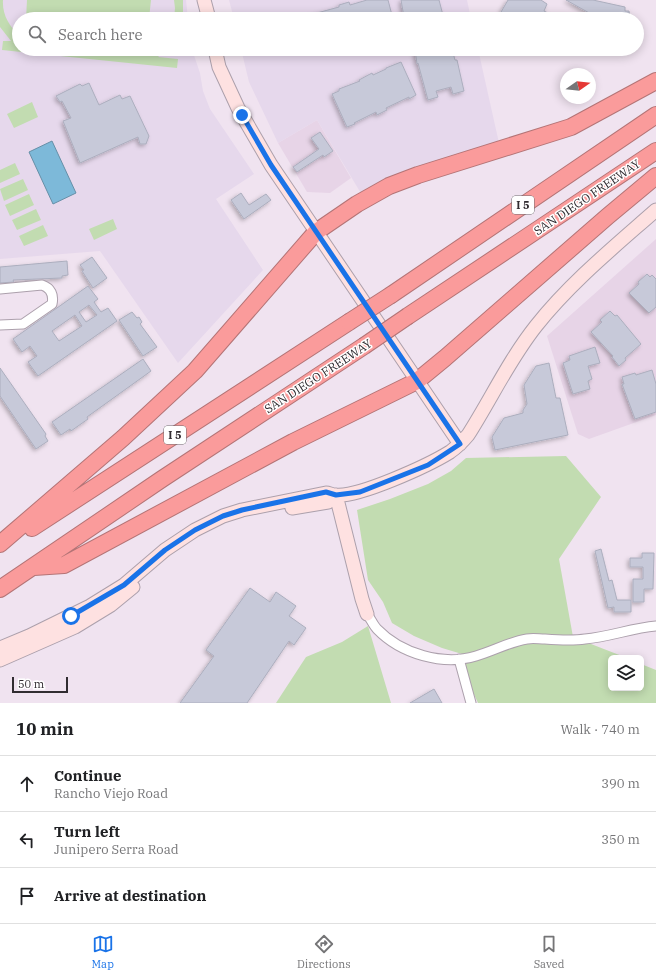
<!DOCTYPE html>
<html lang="en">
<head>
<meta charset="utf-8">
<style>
  :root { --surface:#fff; --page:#f2f2f2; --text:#202124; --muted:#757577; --line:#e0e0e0; --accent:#1a73e8 }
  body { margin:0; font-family:"IBM Plex Serif",serif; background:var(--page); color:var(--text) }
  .controls { position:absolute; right:12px; bottom:12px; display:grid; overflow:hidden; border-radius:6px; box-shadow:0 2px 10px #0003 }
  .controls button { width:36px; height:36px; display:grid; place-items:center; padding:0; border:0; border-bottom:1px solid var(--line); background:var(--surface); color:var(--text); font:20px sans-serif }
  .compass { position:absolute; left:560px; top:68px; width:36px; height:36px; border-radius:50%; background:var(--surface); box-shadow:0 2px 10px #0003; rotate:76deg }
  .scale { position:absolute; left:12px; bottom:10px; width:56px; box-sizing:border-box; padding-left:4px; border:2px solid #312c31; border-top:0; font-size:11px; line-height:14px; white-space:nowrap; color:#312c31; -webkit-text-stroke:3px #fff; paint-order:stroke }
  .stop { position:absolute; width:12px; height:12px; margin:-9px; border:3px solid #1a73e8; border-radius:50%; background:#fff }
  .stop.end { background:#1a73e8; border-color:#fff; box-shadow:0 1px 4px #0008 }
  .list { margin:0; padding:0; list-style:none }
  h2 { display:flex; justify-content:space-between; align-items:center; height:52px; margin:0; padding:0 16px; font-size:17px }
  h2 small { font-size:13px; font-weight:400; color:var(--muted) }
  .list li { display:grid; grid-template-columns:26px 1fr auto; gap:12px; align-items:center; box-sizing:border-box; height:56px; padding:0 16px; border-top:1px solid var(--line) }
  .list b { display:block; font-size:15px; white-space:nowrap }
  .list p { margin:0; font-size:13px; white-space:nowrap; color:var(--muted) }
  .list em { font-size:13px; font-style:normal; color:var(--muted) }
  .icon { flex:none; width:22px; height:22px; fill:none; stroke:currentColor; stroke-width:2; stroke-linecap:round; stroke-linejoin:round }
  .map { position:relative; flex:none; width:656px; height:703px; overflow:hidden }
  .search { position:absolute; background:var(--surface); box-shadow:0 2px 10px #0003; left:12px; right:12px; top:12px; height:44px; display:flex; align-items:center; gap:10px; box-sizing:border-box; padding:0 14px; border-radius:22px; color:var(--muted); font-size:15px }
  .sheet { height:220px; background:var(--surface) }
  nav { display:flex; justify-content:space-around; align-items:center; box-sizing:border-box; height:56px; border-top:1px solid var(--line); background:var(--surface); font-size:11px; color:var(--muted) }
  nav a { display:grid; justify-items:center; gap:2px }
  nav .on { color:var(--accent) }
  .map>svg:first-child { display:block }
  .built { fill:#e7d4e7 }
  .education { fill:#e6d8ec }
  .green { fill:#c2dcb1 }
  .water { fill:#7db9d9; stroke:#668fa7 }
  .building { fill:#c7c9d9; stroke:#acaebe; fill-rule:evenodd; filter:url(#shadow) }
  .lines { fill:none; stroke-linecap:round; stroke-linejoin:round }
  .street-casing { stroke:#aca0ac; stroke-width:11 }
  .secondary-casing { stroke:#aca0ac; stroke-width:15 }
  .highway-casing { stroke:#b47476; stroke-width:18 }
  .street { stroke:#fff; stroke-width:9 }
  .secondary { stroke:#fee1e1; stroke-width:13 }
  .highway { stroke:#fa9b9b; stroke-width:16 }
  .highway-bridge-casing { stroke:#b47476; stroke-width:18; stroke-linecap:butt }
  .highway-bridge { stroke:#fa9b9b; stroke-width:16 }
  .route { stroke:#1a73e8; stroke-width:5 }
  .labels { text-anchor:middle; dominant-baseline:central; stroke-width:3; stroke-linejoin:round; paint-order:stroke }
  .shield { fill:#fff; stroke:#6f6b6f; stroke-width:1 }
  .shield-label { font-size:11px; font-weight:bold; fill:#312c31 }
  .street-label { font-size:12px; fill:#312c31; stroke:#fff }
</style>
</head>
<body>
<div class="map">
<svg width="656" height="703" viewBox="0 0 656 703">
  <defs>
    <filter id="shadow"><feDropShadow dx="-2" dy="2" stdDeviation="2" flood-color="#0004"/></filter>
  </defs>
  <rect width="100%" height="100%" fill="#f0e3f0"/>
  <path class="built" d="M317 120 351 178 330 193 307 192 278 143Z
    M656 239V415L589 439 578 434 547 336Z"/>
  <path class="education" d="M0 0H186L188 19H19V49H192L200 73 203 91 210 109 254 174 216 199 263 270 178 363 100 251 0 259Z
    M229 0H467L471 19H234Z
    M241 49H478L499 143 362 195 317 120 278 143 249 82Z"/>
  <path class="green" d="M0 0H3C2 14 9 26 19 35V49H84L133 54 150 49H167L158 57 178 59 177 68 2 50 3 41H11L0 27Z
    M27 0H151L149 19H26Z
    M174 0H183V19H174L175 8Z
    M32 102 38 117 14 128 7 114Z
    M15 163 20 174 0 183V170Z
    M23 179 28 190 4 201 0 189Z
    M29 194 34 205 10 216 5 205Z
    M36 209 41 220 17 230 12 220Z
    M113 219 117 229 94 240 89 229Z
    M43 225 48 236 24 246 19 236Z
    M566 456 601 497 559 559 573 637 627 658H611V688H641V664L656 670V703H478L470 686 462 654 442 648 414 636 392 623 383 602 368 580 357 510 390 499 428 484 451 471 466 458Z
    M368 626 391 703H276L306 657 342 642Z"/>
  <path class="water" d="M52 141 76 193 53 204 29 152Z"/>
  <path class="building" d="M367 0H388L393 19H302V17L339 7V5L349 2 350 5Z
    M401 0H439L444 19H406V16L404 17Z
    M508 0H541L547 4 544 11 560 19H500L503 13 501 12Z
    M566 0H593L625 7V11H629L630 19H600Z
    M415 49H452L455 60H457L464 91 453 94 451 87 436 91 438 97 428 100 418 63 417 64Z
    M401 62 416 95 409 99V97L386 108 387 110 377 115 376 112 354 123 355 124 347 127 332 94 339 91V89L360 81 359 80 372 73 373 75 386 69V68Z
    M89 83 99 105 120 95 122 99 130 96 149 136 146 144H140L138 137 80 163 63 121 71 118 62 101 60 102 56 96 80 84 82 86Z
    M320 132 333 151 324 157 323 155 297 172 293 167 319 149 311 138Z
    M241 193 249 205 266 194 271 200 244 219 231 200Z
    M92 257 107 278 93 288 82 271 84 270 80 265Z
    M67 261 68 275 62 276V278L13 280 14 282 0 283V267Z
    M647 274 650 277 652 275 656 279V307L649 313 629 293 639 284 638 282Z
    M88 286 98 299 94 302 101 312 108 308 117 321 38 376 28 362 37 356 30 346 22 352 13 339ZM89 305 97 315 86 322 79 312ZM75 315 82 326 59 341 52 331Z
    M610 311 615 316 617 315 641 344 625 358 626 360 619 366 612 357 613 356 591 332 602 322 600 320Z
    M132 312 137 318 139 317 142 322 140 324 157 347 143 356 119 320Z
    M595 347 600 363 588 366 592 379 588 381 590 389 573 394 563 363 570 360 569 356Z
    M143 359 151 371 87 417 88 419 71 431 70 429 61 435 52 422Z
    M549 363 556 398H560L568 435 495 450 492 437 504 418 523 413V410L527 404 524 385 536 366Z
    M0 368 46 434 45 436 48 441 36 449 0 396Z
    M652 370 656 384V412L635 419 622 384H624L622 377 635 373 636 375Z
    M601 549 609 581 612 580 617 600H631V612H614V607L608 608 595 551Z
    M642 553H654L653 589H644V602H633V579H643V567H630V558H642Z
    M250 588 270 602 276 592 296 606 289 616 306 628 294 645 289 641 247 703H180L214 656 206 650Z
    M434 689 442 703H410Z"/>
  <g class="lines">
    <defs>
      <path id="street" d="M0 289 42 285C51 288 54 295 52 304L23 324 0 325
        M367 614C371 619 373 625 377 629 401 654 443 666 476 656 493 651 509 642 527 639 533 638 539 639 545 639 558 640 572 641 585 639 609 637 632 628 656 626
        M459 659 471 703"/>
      <path id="secondary" d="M204 0 209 19
        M215 49 219 67 238 108 271 165 460 444
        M336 495 362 599 367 614
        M292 508 328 502 336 495
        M0 648 29 636 90 606 124 585 165 550 195 530 223 516 242 510 326 493C329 493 332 495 335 495 358 498 429 465 450 452 457 447 463 441 468 435 491 399 509 360 536 326 570 283 614 247 656 210
        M0 660 75 627 111 605 133 587"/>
      <path id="highway" d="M391 295 656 115
        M408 316 656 151
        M32 528 349 322
        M0 544 123 438 195 371 316 232 357 204 389 186 418 175 571 127 656 81
        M34 567 64 565 293 442 417 381 445 358 608 216 656 176
        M0 589 162 479 364 346"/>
    </defs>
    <use href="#street" class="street-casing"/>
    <use href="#secondary" class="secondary-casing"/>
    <use href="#highway" class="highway-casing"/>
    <use href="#street" class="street"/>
    <use href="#secondary" class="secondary"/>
    <use href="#highway" class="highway"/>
    <defs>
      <path id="highway-bridge" d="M349 322 391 295
        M364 346 408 316"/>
    </defs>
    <use href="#highway-bridge" class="highway-bridge-casing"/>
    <use href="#highway-bridge" class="highway-bridge"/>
  </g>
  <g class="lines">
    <path class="route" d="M71 616 124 585 165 550 195 530 223 516 242 510 326 492 336 495 360 492 428 465 460 444 271 165 242 115"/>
  </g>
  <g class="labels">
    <g class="shield">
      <rect x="512" y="196" width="22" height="18" rx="3"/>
      <rect x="164" y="426" width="22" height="18" rx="3"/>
    </g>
    <g class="shield-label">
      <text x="523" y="205">I 5</text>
      <text x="175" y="435">I 5</text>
    </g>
    <g class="street-label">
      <text transform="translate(587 197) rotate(-34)">SAN DIEGO FREEWAY</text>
      <text transform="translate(318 376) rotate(-33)">SAN DIEGO FREEWAY</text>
    </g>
  </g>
</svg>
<div class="controls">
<button><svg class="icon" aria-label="layers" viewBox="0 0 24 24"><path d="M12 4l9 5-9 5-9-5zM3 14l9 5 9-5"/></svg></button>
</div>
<svg class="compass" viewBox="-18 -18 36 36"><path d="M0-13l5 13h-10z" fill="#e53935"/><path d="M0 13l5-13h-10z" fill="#757577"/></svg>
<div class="scale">50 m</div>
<div class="stop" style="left:71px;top:616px"></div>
<div class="stop end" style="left:242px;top:115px"></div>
<div class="search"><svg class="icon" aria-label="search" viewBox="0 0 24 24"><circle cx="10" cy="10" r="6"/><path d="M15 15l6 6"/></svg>Search here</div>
</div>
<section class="sheet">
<h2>10 min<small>Walk · 740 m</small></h2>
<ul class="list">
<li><svg class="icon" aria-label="ahead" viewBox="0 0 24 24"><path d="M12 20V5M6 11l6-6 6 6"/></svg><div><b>Continue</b><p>Rancho Viejo Road</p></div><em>390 m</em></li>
<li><svg class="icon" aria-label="left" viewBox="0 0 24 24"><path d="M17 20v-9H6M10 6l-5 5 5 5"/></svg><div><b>Turn left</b><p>Junipero Serra Road</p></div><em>350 m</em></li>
<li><svg class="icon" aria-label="arrive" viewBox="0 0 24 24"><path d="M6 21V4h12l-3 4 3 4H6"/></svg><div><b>Arrive at destination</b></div></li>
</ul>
</section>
<nav>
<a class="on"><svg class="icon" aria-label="map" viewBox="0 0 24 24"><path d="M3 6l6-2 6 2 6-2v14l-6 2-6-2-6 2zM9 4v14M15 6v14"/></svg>Map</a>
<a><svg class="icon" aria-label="directions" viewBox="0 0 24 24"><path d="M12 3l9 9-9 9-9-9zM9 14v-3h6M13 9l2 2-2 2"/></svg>Directions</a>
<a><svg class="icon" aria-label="saved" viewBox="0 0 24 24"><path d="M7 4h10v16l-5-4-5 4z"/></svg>Saved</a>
</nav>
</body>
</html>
